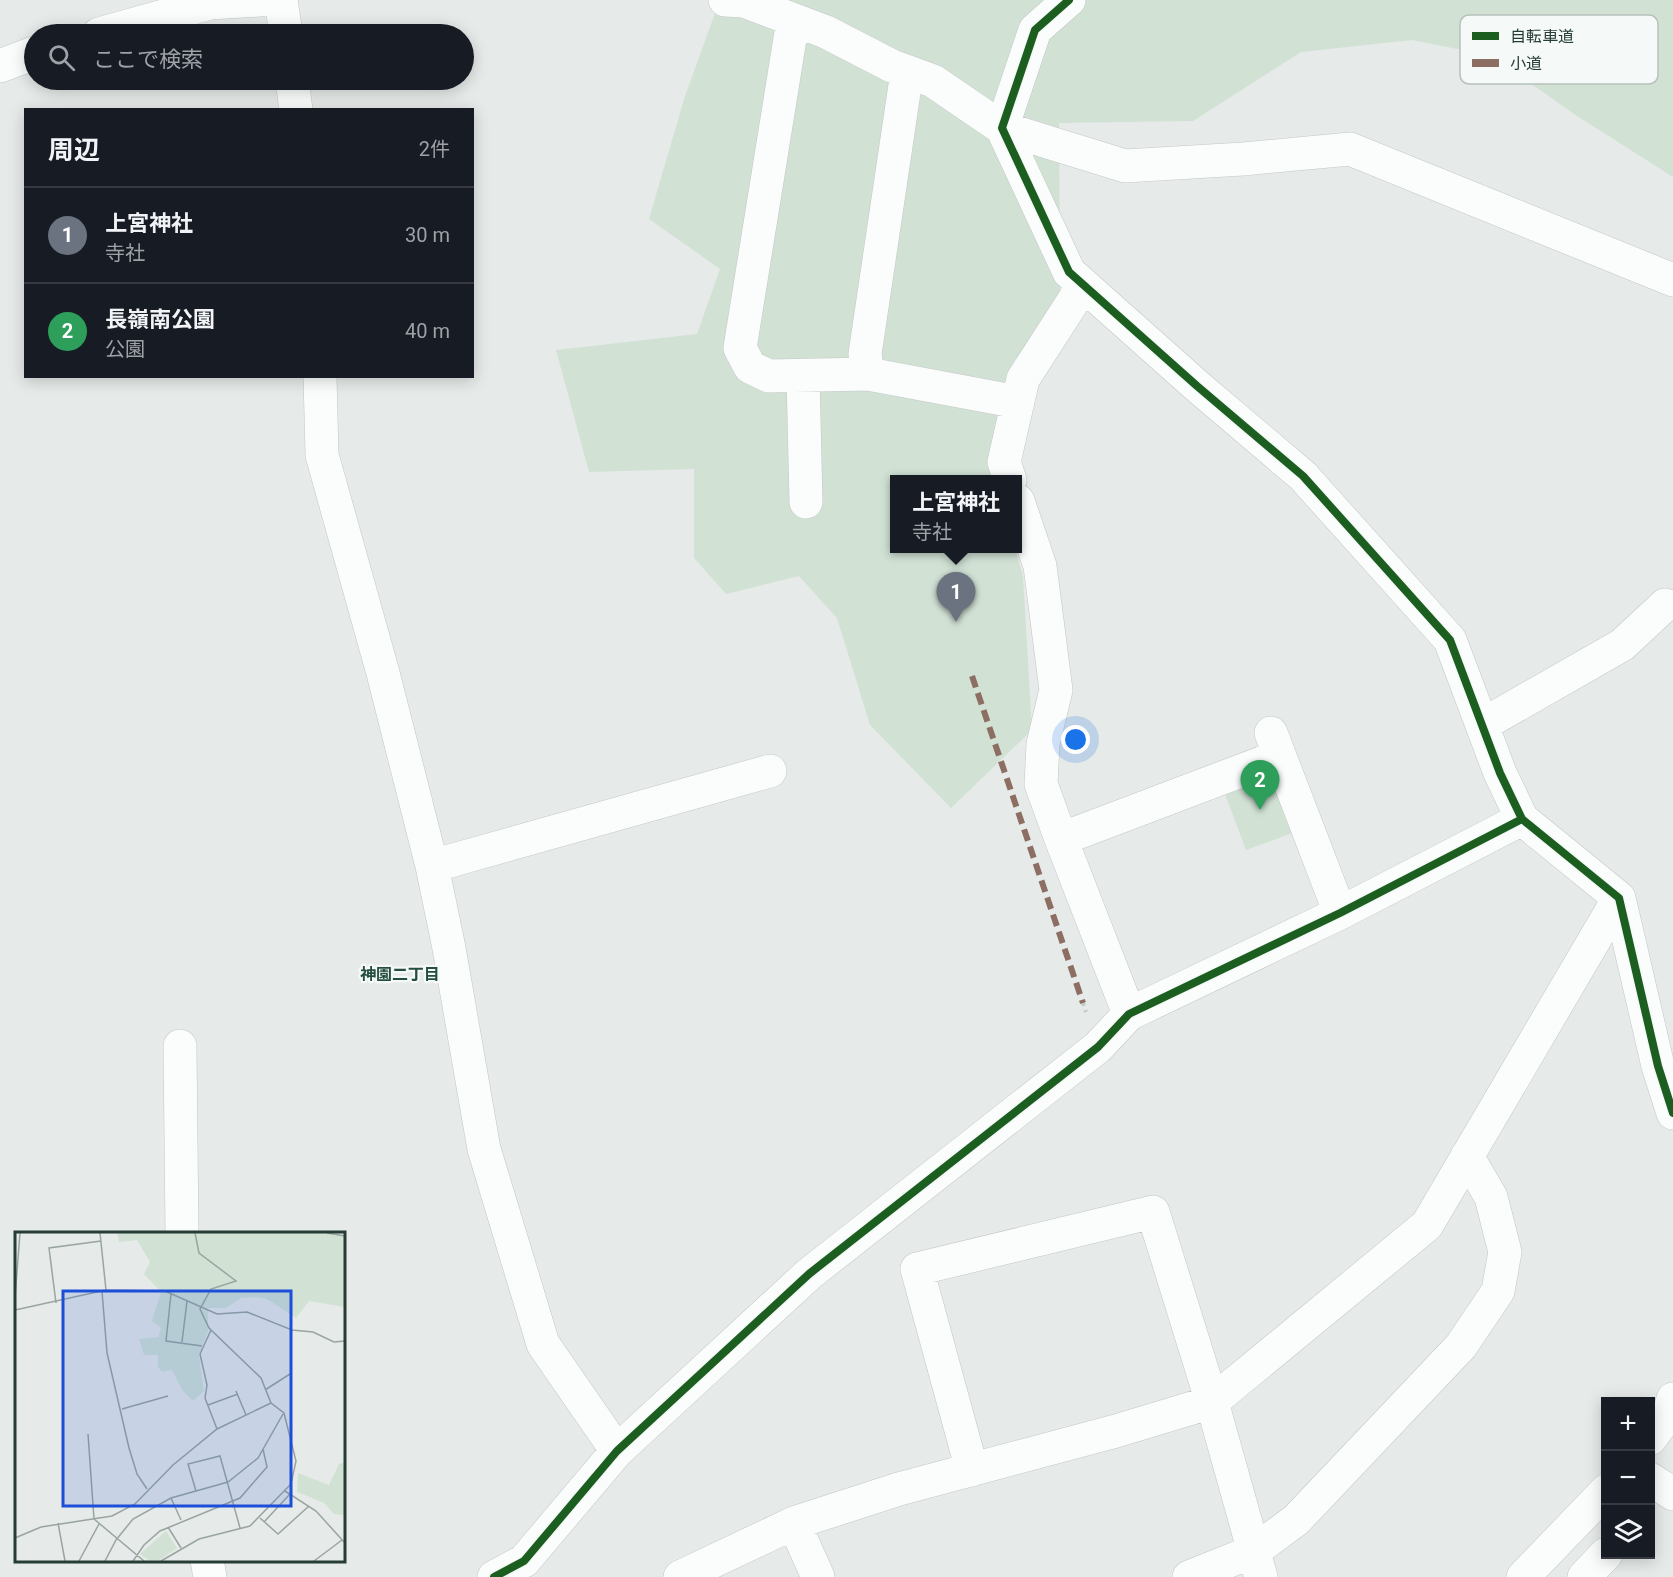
<!DOCTYPE html>
<html lang="ja">
<head>
<meta charset="utf-8">
<style>
  :root { --surface:#171b24; --page:#242831; --text:#f1f3f6; --muted:#9ea1a6; --line:#363941; --accent:#1a73e8 }
  body { margin:0; font-family:Roboto,"Noto Sans JP",sans-serif; background:var(--page); color:var(--text) }
  .controls { position:absolute; right:18px; bottom:18px; display:grid; overflow:hidden; border-radius:0px; box-shadow:0 3px 15px #0003 }
  .controls button { width:54px; height:54px; display:grid; place-items:center; padding:0; border:0; border-bottom:2px solid var(--line); background:var(--surface); color:var(--text); font:30px sans-serif }
  .you { position:absolute; left:1076px; top:740px; width:21px; height:21px; margin:-15px; border:4px solid #fff; border-radius:50%; background:#1a73e8; box-shadow:0 0 0 9px #1a73e833 }
  .badge { display:grid; place-items:center; width:39px; height:39px; border-radius:50%; background:var(--accent); color:#fff; font-size:20px; font-weight:700 }
  .pin { position:absolute; translate:-50% -50px; filter:drop-shadow(0 2px 3px #0008) }
  .pin::after { content:''; position:absolute; top:32px; width:21px; height:18px; background:inherit; clip-path:polygon(0 0,100% 0,50% 100%) }
  .popup { position:absolute; left:890px; top:475px; width:132px; height:78px; box-sizing:border-box; display:grid; place-content:center; border-radius:0px; background:var(--surface); filter:drop-shadow(0 2px 4px #0005); font-size:20px; white-space:nowrap; color:var(--muted) }
  .popup b { font-size:22px; color:var(--text) }
  .popup::after { content:''; position:absolute; left:50%; top:100%; margin-left:-12px; border:12px solid transparent; border-top-color:var(--surface) }
  .list { margin:0; padding:0; list-style:none }
  h2 { display:flex; justify-content:space-between; align-items:center; height:78px; margin:0; padding:0 24px; font-size:26px }
  h2 small { font-size:20px; font-weight:400; color:var(--muted) }
  .list li { display:grid; grid-template-columns:39px 1fr auto; gap:18px; align-items:center; box-sizing:border-box; height:96px; padding:0 24px; border-top:2px solid var(--line) }
  .list b { display:block; font-size:22px; white-space:nowrap }
  .list p { margin:0; font-size:20px; white-space:nowrap; color:var(--muted) }
  .list em { font-size:20px; font-style:normal; color:var(--muted) }
  .icon { flex:none; width:33px; height:33px; fill:none; stroke:currentColor; stroke-width:2; stroke-linecap:round; stroke-linejoin:round }
  .map { position:relative; flex:none; width:1673px; height:1577px; overflow:hidden }
  .search { position:absolute; background:var(--surface); box-shadow:0 3px 15px #0003; left:24px; top:24px; width:450px; height:66px; display:flex; align-items:center; gap:15px; box-sizing:border-box; padding:0 21px; border-radius:33px; color:var(--muted); font-size:22px }
  .panel { position:absolute; background:var(--surface); box-shadow:0 3px 15px #0003; left:24px; top:108px; width:450px; height:270px; border-radius:0px }
  .map>svg:first-child { display:block }
  .park { fill:#d1e2d5 }
  .lines { fill:none; stroke-linecap:round; stroke-linejoin:round }
  .minor-casing { stroke:#c3c7c5; stroke-width:34 }
  .path { stroke:#c2cac6; stroke-width:4; stroke-dasharray:3 4.5; stroke-linecap:butt }
  .minor { stroke:#fbfcfc; stroke-width:33 }
  .quiet { stroke:#8d6e63; stroke-width:6; stroke-dasharray:12 6; stroke-linecap:butt }
  .cycleway-casing { stroke:#f5f9f7; stroke-width:11 }
  .cycleway { stroke:#1b5e20; stroke-width:8 }
  .labels { text-anchor:middle; dominant-baseline:central; stroke-width:4.5; stroke-linejoin:round; paint-order:stroke }
  .neighbourhood-label { font-size:16px; font-weight:bold; fill:#234d3f; stroke:#f5f9f7 }
  .inset-road { fill:none; stroke:#99a5a0; stroke-width:1.5 }
  .view { fill:#1d4ed8; fill-opacity:0.15; stroke:#1d4ed8; stroke-width:3 }
  .inset-edge { fill:none; stroke:#253d34; stroke-width:3 }
  .key { fill:#f5f9f7; stroke:#b7c1bc; stroke-width:1.5 }
  .key-label { font-size:16px; fill:#253d34 }
</style>
</head>
<body>
<div class="map">
<svg width="1673" height="1577" viewBox="0 0 1673 1577">
  <rect width="100%" height="100%" fill="#e6eae8"/>
  <path class="park" d="M714 0H1673V177L1574 114 1492 56 1412 40 1301 52 1193 121 1059 123 1060 292 1007 375 993 468 996 479 894 480V548L1015 549 1023 576 1032 730 951 808 870 725 837 618 799 576 726 594 694 558V469L589 472 556 350 697 334 720 269 649 219 685 96 718 5Z
    M1275 769 1298 831 1246 850 1223 789Z"/>
  <g class="lines">
    <defs>
      <path id="minor" d="M281 0 286 34
        M725 0 744 1 826 32 892 66 933 81 1002 128 1125 166 1243 159 1350 149 1673 280
        M1069 0 1035 30 1002 128 1069 272 1197 386 1303 476 1450 640 1500 773 1522 819 1619 898 1658 1066 1673 1113
        M793 20 740 348 750 367 769 376 868 374 1018 402
        M99 34 210 3 260 0
        M0 66 34 53
        M292 80 296 110
        M868 374 865 354 907 72
        M320 376 322 455 383 673 432 866 449 948 484 1149 543 1344 617 1451
        M803 376 806 502
        M1010 480 1004 462 1023 379 1083 286
        M1018 501 1040 566 1056 690 1043 744 1041 784 1061 839 1129 1014
        M1482 725 1622 645 1665 605
        M1271 733 1340 913
        M1061 839 1280 756
        M432 866 770 771
        M180 1046 182 1234
        M1650 1439 1669 1413 1673 1399
        M972 1470 917 1269 1153 1212 1212 1402 1261 1577
        M1650 1479 1673 1494
        M794 1523 818 1577
        M207 1560 210 1577
        M494 1577 524 1561 617 1451 809 1274 1098 1047 1129 1014 1340 913 1522 819
        M680 1577 794 1523 899 1489 1116 1431 1212 1402 1427 1225 1619 898
        M1189 1577 1254 1551 1296 1520 1461 1346 1498 1291 1505 1252 1491 1197 1467 1156
        M1523 1577 1606 1491
        M1584 1577 1606 1554"/>
    </defs>
    <use href="#minor" class="minor-casing"/>
    <path class="path" d="M1083 1003 1086 1012"/>
    <use href="#minor" class="minor"/>
    <path class="quiet" d="M972 676 1083 1003"/>
    <defs>
      <path id="cycleway" d="M1069 0 1035 30 1002 128 1069 272 1197 386 1303 476 1450 640 1500 773 1522 819 1619 898 1658 1066 1673 1113
        M494 1577 524 1561 617 1451 809 1274 1098 1047 1129 1014 1340 913 1522 819"/>
    </defs>
    <use href="#cycleway" class="cycleway-casing"/>
    <use href="#cycleway" class="cycleway"/>
  </g>
  <g class="labels">
    <g class="neighbourhood-label">
      <text x="400" y="974">神園二丁目</text>
    </g>
  </g>
  <g transform="translate(15 1232)">
    <rect width="330" height="330" fill="#e6eae8"/>
    <path d="M330 230V283L319 282 309 271 282 260 283 241 314 253 324 232Z" fill="#d1e2d5"/>
    <path d="M102 1H330V75L294 69 281 86 252 67 241 65 226 66 211 76H193V99L184 123 189 159 178 169 167 158 157 138 147 140 143 135V123H129L124 107 143 105 146 96 137 89 146 60 129 42 135 30 122 8 104 10ZM151 299 162 316 143 329H135L125 322Z" fill="#d1e2d5"/>
    <path class="inset-road" d="M85 1 91 58M312 1 330 4M87 59 92 121 114 216 122 242 132 257M156 62 151 109 187 114M0 65 5 1M41 71 34 16 86 9M0 78 91 58 150 59 202 82 232 80 277 98 298 100 319 110 330 109M196 98 185 122 192 153 190 166 202 197M167 110 172 69M250 158 275 142M221 159 231 183M193 173 223 162M107 177 153 164M73 202 79 287 129 329M181 259 173 232 205 224 225 296M270 259 301 279 330 311M156 266 166 288M245 286 263 302 294 274M249 290 275 262M43 291 50 329M153 295 166 316M0 306 26 295 97 284 120 272 158 233 202 197 256 171M64 329 84 292M90 329 101 308 118 287 156 266 213 250 243 226 268 182M118 329 129 313 145 299 225 266 252 235 248 217M146 329 184 307 235 294 276 252 281 229 269 181 256 171 246 146 194 96 185 77 196 57 221 49 184 21 180 1M299 329 327 308"/>
    <path class="view" d="M48 59H276V274H48Z"/>
    <rect width="330" height="330" class="inset-edge"/>
  </g>
  <rect x="1460" y="15" width="198" height="69" rx="9" class="key"/>
  <rect x="1472" y="32" width="27" height="8" fill="#1b5e20"/>
  <rect x="1472" y="59" width="27" height="8" fill="#8d6e63"/>
  <g class="key-label">
    <text x="1510" y="42">自転車道</text>
    <text x="1510" y="69">小道</text>
  </g>
</svg>
<div class="controls">
<button>+</button>
<button>−</button>
<button><svg class="icon" aria-label="layers" viewBox="0 0 24 24"><path d="M12 4l9 5-9 5-9-5zM3 14l9 5 9-5"/></svg></button>
</div>
<div class="you"></div>
<div class="pin badge" style="left:956px;top:622px;background:#6b7280">1</div>
<div class="popup"><b>上宮神社</b>寺社</div>
<div class="pin badge" style="left:1260px;top:810px;background:#2e9e5b">2</div>
<div class="search"><svg class="icon" aria-label="search" viewBox="0 0 24 24"><circle cx="10" cy="10" r="6"/><path d="M15 15l6 6"/></svg>ここで検索</div>
<section class="panel">
<h2>周辺<small>2件</small></h2>
<ul class="list">
<li><span class="badge" style="background:#6b7280">1</span><div><b>上宮神社</b><p>寺社</p></div><em>30 m</em></li>
<li><span class="badge" style="background:#2e9e5b">2</span><div><b>長嶺南公園</b><p>公園</p></div><em>40 m</em></li>
</ul>
</section>
</div>
</body>
</html>
